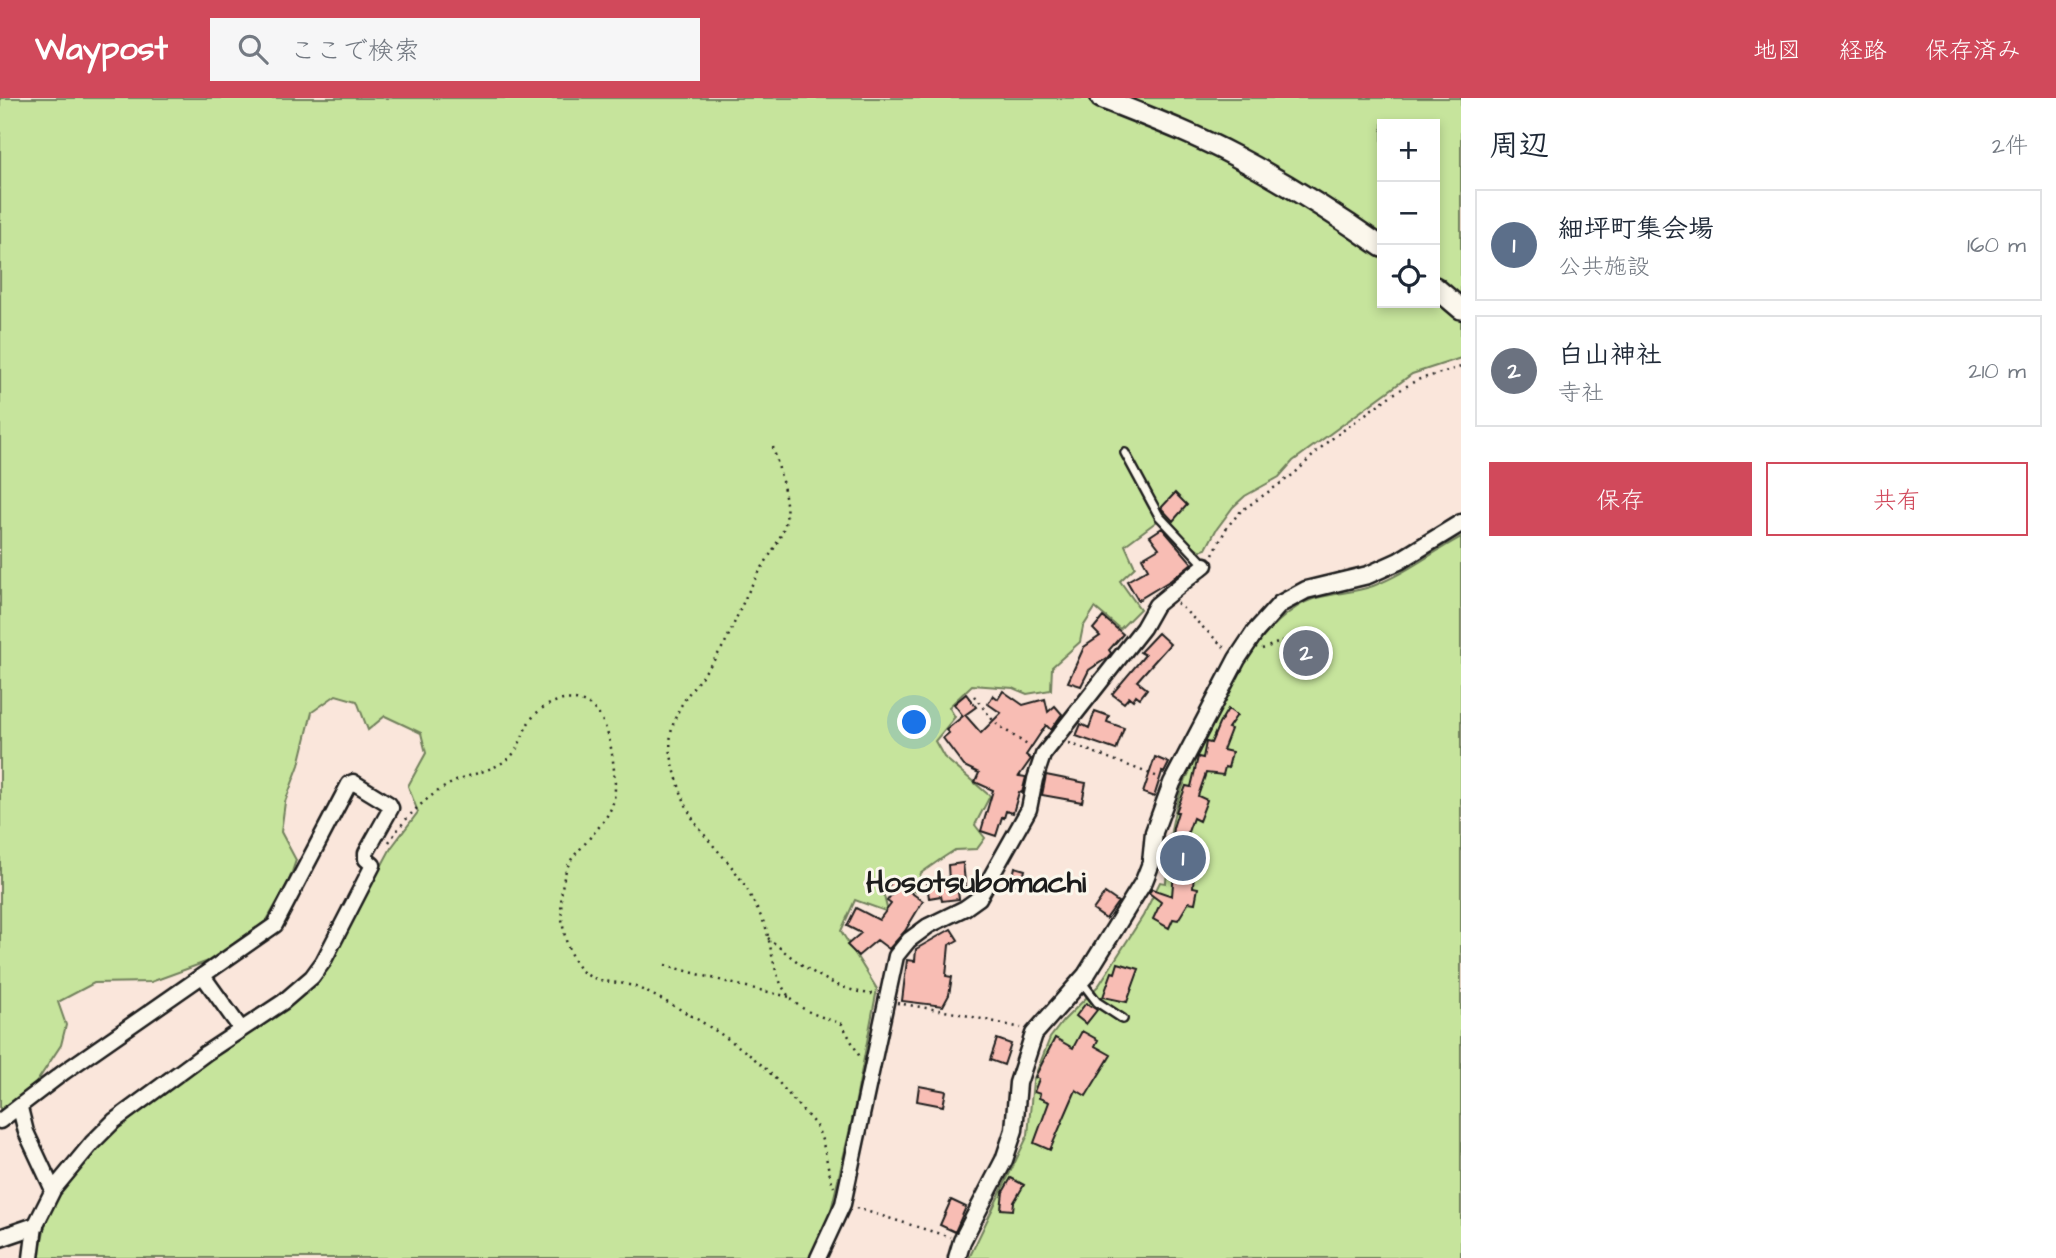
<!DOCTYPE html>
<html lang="ja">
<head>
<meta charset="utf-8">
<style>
  :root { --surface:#fff; --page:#f6f6f7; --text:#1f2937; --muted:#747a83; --line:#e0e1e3; --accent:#d1495b }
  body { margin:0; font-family:"Architects Daughter","Klee One",sans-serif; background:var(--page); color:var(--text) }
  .controls { position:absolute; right:21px; top:21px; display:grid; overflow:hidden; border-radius:0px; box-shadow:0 4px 10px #0003 }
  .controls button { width:63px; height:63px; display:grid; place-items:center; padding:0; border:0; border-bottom:2px solid var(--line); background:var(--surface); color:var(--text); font:35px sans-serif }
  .you { position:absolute; left:915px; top:625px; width:24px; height:24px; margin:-18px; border:5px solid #fff; border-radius:50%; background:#1a73e8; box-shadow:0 0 0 10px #1a73e833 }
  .badge { display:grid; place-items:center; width:46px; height:46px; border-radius:50%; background:var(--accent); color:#fff; font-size:23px; font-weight:700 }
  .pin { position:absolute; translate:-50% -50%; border:4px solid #fff; box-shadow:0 2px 7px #0006 }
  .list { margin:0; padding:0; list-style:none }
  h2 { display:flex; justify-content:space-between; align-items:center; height:91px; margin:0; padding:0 28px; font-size:30px }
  h2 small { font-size:23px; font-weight:400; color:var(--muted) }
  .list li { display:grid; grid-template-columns:46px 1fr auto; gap:21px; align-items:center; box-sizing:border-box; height:112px; margin:0 14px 14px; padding:0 14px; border:2px solid var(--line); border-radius:0px }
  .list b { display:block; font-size:26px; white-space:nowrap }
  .list p { margin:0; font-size:23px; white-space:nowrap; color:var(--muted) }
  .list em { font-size:23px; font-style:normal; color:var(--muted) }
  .actions { display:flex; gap:14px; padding:21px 28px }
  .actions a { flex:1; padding:16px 0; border:2px solid var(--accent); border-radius:0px; text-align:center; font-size:24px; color:var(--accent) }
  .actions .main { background:var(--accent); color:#fff }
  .icon { flex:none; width:38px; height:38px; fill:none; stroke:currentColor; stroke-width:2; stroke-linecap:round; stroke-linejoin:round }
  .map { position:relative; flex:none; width:1461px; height:1160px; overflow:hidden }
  header { display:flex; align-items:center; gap:42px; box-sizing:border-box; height:98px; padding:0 35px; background:var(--accent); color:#fff }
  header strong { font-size:33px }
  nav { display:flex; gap:38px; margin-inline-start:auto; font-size:24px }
  .search { width:490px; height:63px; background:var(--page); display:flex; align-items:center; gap:18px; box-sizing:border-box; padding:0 24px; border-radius:0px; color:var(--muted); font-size:26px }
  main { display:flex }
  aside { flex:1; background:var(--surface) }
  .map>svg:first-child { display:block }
  .green { fill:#c6e49c; stroke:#71805c; stroke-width:2; fill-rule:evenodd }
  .building { fill:#f8bdb4; stroke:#1c1c1c; stroke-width:2 }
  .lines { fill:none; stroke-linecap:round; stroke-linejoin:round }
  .service-casing { stroke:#1c1c1c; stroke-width:12 }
  .minor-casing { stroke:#1c1c1c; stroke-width:19 }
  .tertiary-casing { stroke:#1c1c1c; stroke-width:21 }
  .secondary-casing { stroke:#1c1c1c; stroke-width:24 }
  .path { stroke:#1c1c1c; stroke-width:2.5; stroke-dasharray:2 5; stroke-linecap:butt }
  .service { stroke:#fbf7ec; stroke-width:7 }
  .minor { stroke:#fbf7ec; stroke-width:14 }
  .tertiary { stroke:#fbf7ec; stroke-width:16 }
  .secondary { stroke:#fbf7ec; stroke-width:19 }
  .labels { text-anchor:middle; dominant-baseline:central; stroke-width:6; stroke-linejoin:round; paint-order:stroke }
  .quarter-label { font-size:30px; font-weight:bold; fill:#1c1c1c; stroke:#fbf7ec }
</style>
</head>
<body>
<header>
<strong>Waypost</strong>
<div class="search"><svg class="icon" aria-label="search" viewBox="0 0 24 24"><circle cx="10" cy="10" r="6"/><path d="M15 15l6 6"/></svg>ここで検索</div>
<nav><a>地図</a><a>経路</a><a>保存済み</a></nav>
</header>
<main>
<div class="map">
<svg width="1461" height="1160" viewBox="0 0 1461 1160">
  <rect width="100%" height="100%" fill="#fae6db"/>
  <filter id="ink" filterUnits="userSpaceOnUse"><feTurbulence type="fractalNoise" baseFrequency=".0143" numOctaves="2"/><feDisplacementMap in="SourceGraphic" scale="14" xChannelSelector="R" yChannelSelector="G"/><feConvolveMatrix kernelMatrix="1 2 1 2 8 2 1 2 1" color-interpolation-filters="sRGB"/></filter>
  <g filter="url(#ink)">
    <path class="green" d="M0 0H1461V260L1412 276 1293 363 1279 379 1245 398 1233 409 1216 432 1206 451 1200 453 1160 421 1125 447 1135 469 1120 483 1140 511 1120 531 1095 510 1083 529 1080 544 1052 569 1051 592 1027 596 1013 590 972 587 949 609 955 619 935 643 944 659 990 698 975 727 985 740 977 751 955 752 941 761 921 775 915 794 893 779 882 790 888 814 855 802 841 833 877 891 853 1018 829 1121 809 1160H38L47 1119 71 1078 113 1034 176 982 246 937 319 884 391 750 418 714 408 688 426 655 421 635 385 618 368 632 357 603 336 597 312 614 299 667 285 704 281 734 296 762 289 783 267 822 214 861 151 884 94 885 58 904 66 927 61 947 32 991 0 1013ZM1382 26H1435V205H1382Z
      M1461 439V1160H969L1028 1037 1033 983 1050 940 1063 923 1099 887 1143 818 1160 784 1166 785C1168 755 1170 724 1180 696 1185 681 1193 667 1200 652 1221 604 1250 539 1297 509 1319 494 1349 497 1373 488 1405 476 1431 455 1461 439Z"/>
    <path class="building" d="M1175 395 1187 407 1173 423 1161 410Z
      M1162 430 1192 465 1171 482 1138 502 1127 483 1148 471 1142 460 1159 450 1150 438Z
      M1103 519 1123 536 1109 552 1111 555 1107 560 1089 572 1081 588 1068 584 1084 549 1100 538 1093 531Z
      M1158 535 1170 546 1137 583 1147 591 1140 600 1136 597 1133 602 1129 599 1124 605 1112 596 1145 557 1140 554Z
      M1003 593 1023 607 1045 601 1048 614 1055 608 1062 616 1051 632 1046 627 1026 657 1031 661 1019 678 1026 679 1022 695 1019 694 1013 715 1006 713 1004 720 1002 719 996 738 981 733 993 692 975 684 979 675 964 668 943 640 949 635 946 632 963 618 954 606 966 596 976 609 965 617 981 635 1001 615 988 606 993 597 998 601Z
      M1228 611 1237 617 1228 630 1231 631 1223 652 1232 654 1228 670 1225 669 1223 677 1206 675 1198 698 1207 702 1199 723 1193 720 1184 745 1196 746 1193 789 1198 790 1195 805 1189 804 1178 822 1173 821 1169 830 1153 821 1161 804 1149 795 1152 791 1172 798 1174 774H1169L1173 730 1178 714H1176L1186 688 1191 689 1198 659 1203 660 1206 644 1211 645 1219 626Z
      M1095 613 1109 618 1107 624 1124 630 1116 652 1076 638 1081 626 1089 630Z
      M1155 659 1169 665 1164 675 1162 674 1154 699 1143 695Z
      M1046 677 1086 685 1082 704 1042 697Z
      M963 765 966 793 958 794 959 801 942 803 941 798 929 800 927 786 949 783 948 767Z
      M1015 769 1025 772 1021 789 1011 786Z
      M893 782 923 803 905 833 889 851 877 842 858 858 847 847 861 835 847 828 856 810 879 822 891 806 887 803 891 797 885 793Z
      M1105 795 1118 804 1106 821 1093 812Z
      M951 831 958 842 949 847 946 878 952 879 949 897 943 908 902 903 907 862 915 863 916 851Z
      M1118 865 1139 871 1127 904 1103 899 1112 874 1115 875Z
      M1086 905 1097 912 1086 926 1076 918Z
      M1082 933 1098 942 1095 948 1111 957 1086 998 1076 992 1050 1052 1034 1045 1049 1004 1039 1000 1040 996 1034 994 1039 981 1035 979 1055 940 1073 950Z
      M997 941 1011 946 1004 967 990 962Z
      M919 988 946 993 943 1008 917 1003Z
      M1011 1080 1024 1087 1014 1104 1013 1112 1001 1111 1003 1094Z
      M951 1102 966 1109 955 1134 940 1127Z"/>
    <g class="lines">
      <defs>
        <path id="service" d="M1125 355 1159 418 1205 467
          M1081 883 1097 904 1123 921"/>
        <path id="minor" d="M203 878 241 931
          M20 1010 26 1034 53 1092
          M0 1023 64 974 275 827 349 686 353 684 389 706 391 710 366 755V761L373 767 323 864 312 879 283 904 206 955 114 1023 92 1045 53 1092 35 1128 31 1160
          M818 1160 843 1106 896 858 909 842 928 828 965 810 979 800 1029 711 1035 681 1043 657 1143 530 1156 507 1205 467"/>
        <path id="tertiary" d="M0 1140 35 1128
          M957 1160 962 1143 1004 1062 1014 1032 1018 985 1034 936 1086 877 1144 783 1151 765 1154 734 1172 685 1237 561 1255 534 1280 506 1306 492 1368 477 1399 463 1461 425"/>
        <path id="secondary" d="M1101 0C1146 18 1192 35 1235 58 1286 85 1335 116 1382 149
          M1435 189 1461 211"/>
      </defs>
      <use href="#service" class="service-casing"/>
      <use href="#minor" class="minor-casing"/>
      <use href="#tertiary" class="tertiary-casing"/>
      <use href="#secondary" class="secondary-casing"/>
      <path class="path" d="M773 349C778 368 789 402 786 422 782 441 767 461 757 478 744 499 736 523 725 545 702 586 659 613 673 666 678 687 686 713 699 730 717 754 736 769 750 797 755 808 762 819 766 830 773 856 774 889 798 907 811 917 827 920 842 926L861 961
        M1213 456 1227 429 1241 413 1294 376 1326 345 1390 298 1417 282 1461 269
        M1177 505 1226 551
        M1262 551 1288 541
        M974 598 995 625 1033 651
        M1069 645 1161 680
        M389 744C405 720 424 700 450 686 468 676 490 674 508 661 521 651 522 632 532 620 549 599 582 593 599 617 608 630 611 648 613 663 618 705 615 711 587 743 582 750 574 756 570 764 555 789 560 847 579 870 595 888 618 881 638 890 678 908 736 942 767 972 777 982 786 993 795 1004 802 1012 810 1020 816 1028 826 1045 826 1070 834 1089
        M768 840C799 866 830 891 871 896L875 890
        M665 867 734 886 790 899
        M897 905 956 915 1021 930
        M856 1110 950 1139"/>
      <use href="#service" class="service"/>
      <use href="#minor" class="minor"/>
      <use href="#tertiary" class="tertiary"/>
      <use href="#secondary" class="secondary"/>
    </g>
  </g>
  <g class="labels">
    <g class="quarter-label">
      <text x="976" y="785">Hosotsubomachi</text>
    </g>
  </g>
</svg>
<div class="controls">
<button>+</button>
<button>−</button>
<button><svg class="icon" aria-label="locate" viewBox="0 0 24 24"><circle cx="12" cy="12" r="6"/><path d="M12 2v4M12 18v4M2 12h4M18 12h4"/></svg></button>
</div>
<div class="you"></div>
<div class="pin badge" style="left:1183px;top:760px;background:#5c6f8a">1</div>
<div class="pin badge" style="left:1306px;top:555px;background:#6b7280">2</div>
</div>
<aside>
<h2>周辺<small>2件</small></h2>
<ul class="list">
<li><span class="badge" style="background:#5c6f8a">1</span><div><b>細坪町集会場</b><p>公共施設</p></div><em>160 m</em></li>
<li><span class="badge" style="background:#6b7280">2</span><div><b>白山神社</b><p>寺社</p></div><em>210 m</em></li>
</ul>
<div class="actions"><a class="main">保存</a><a>共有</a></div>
</aside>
</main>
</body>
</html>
